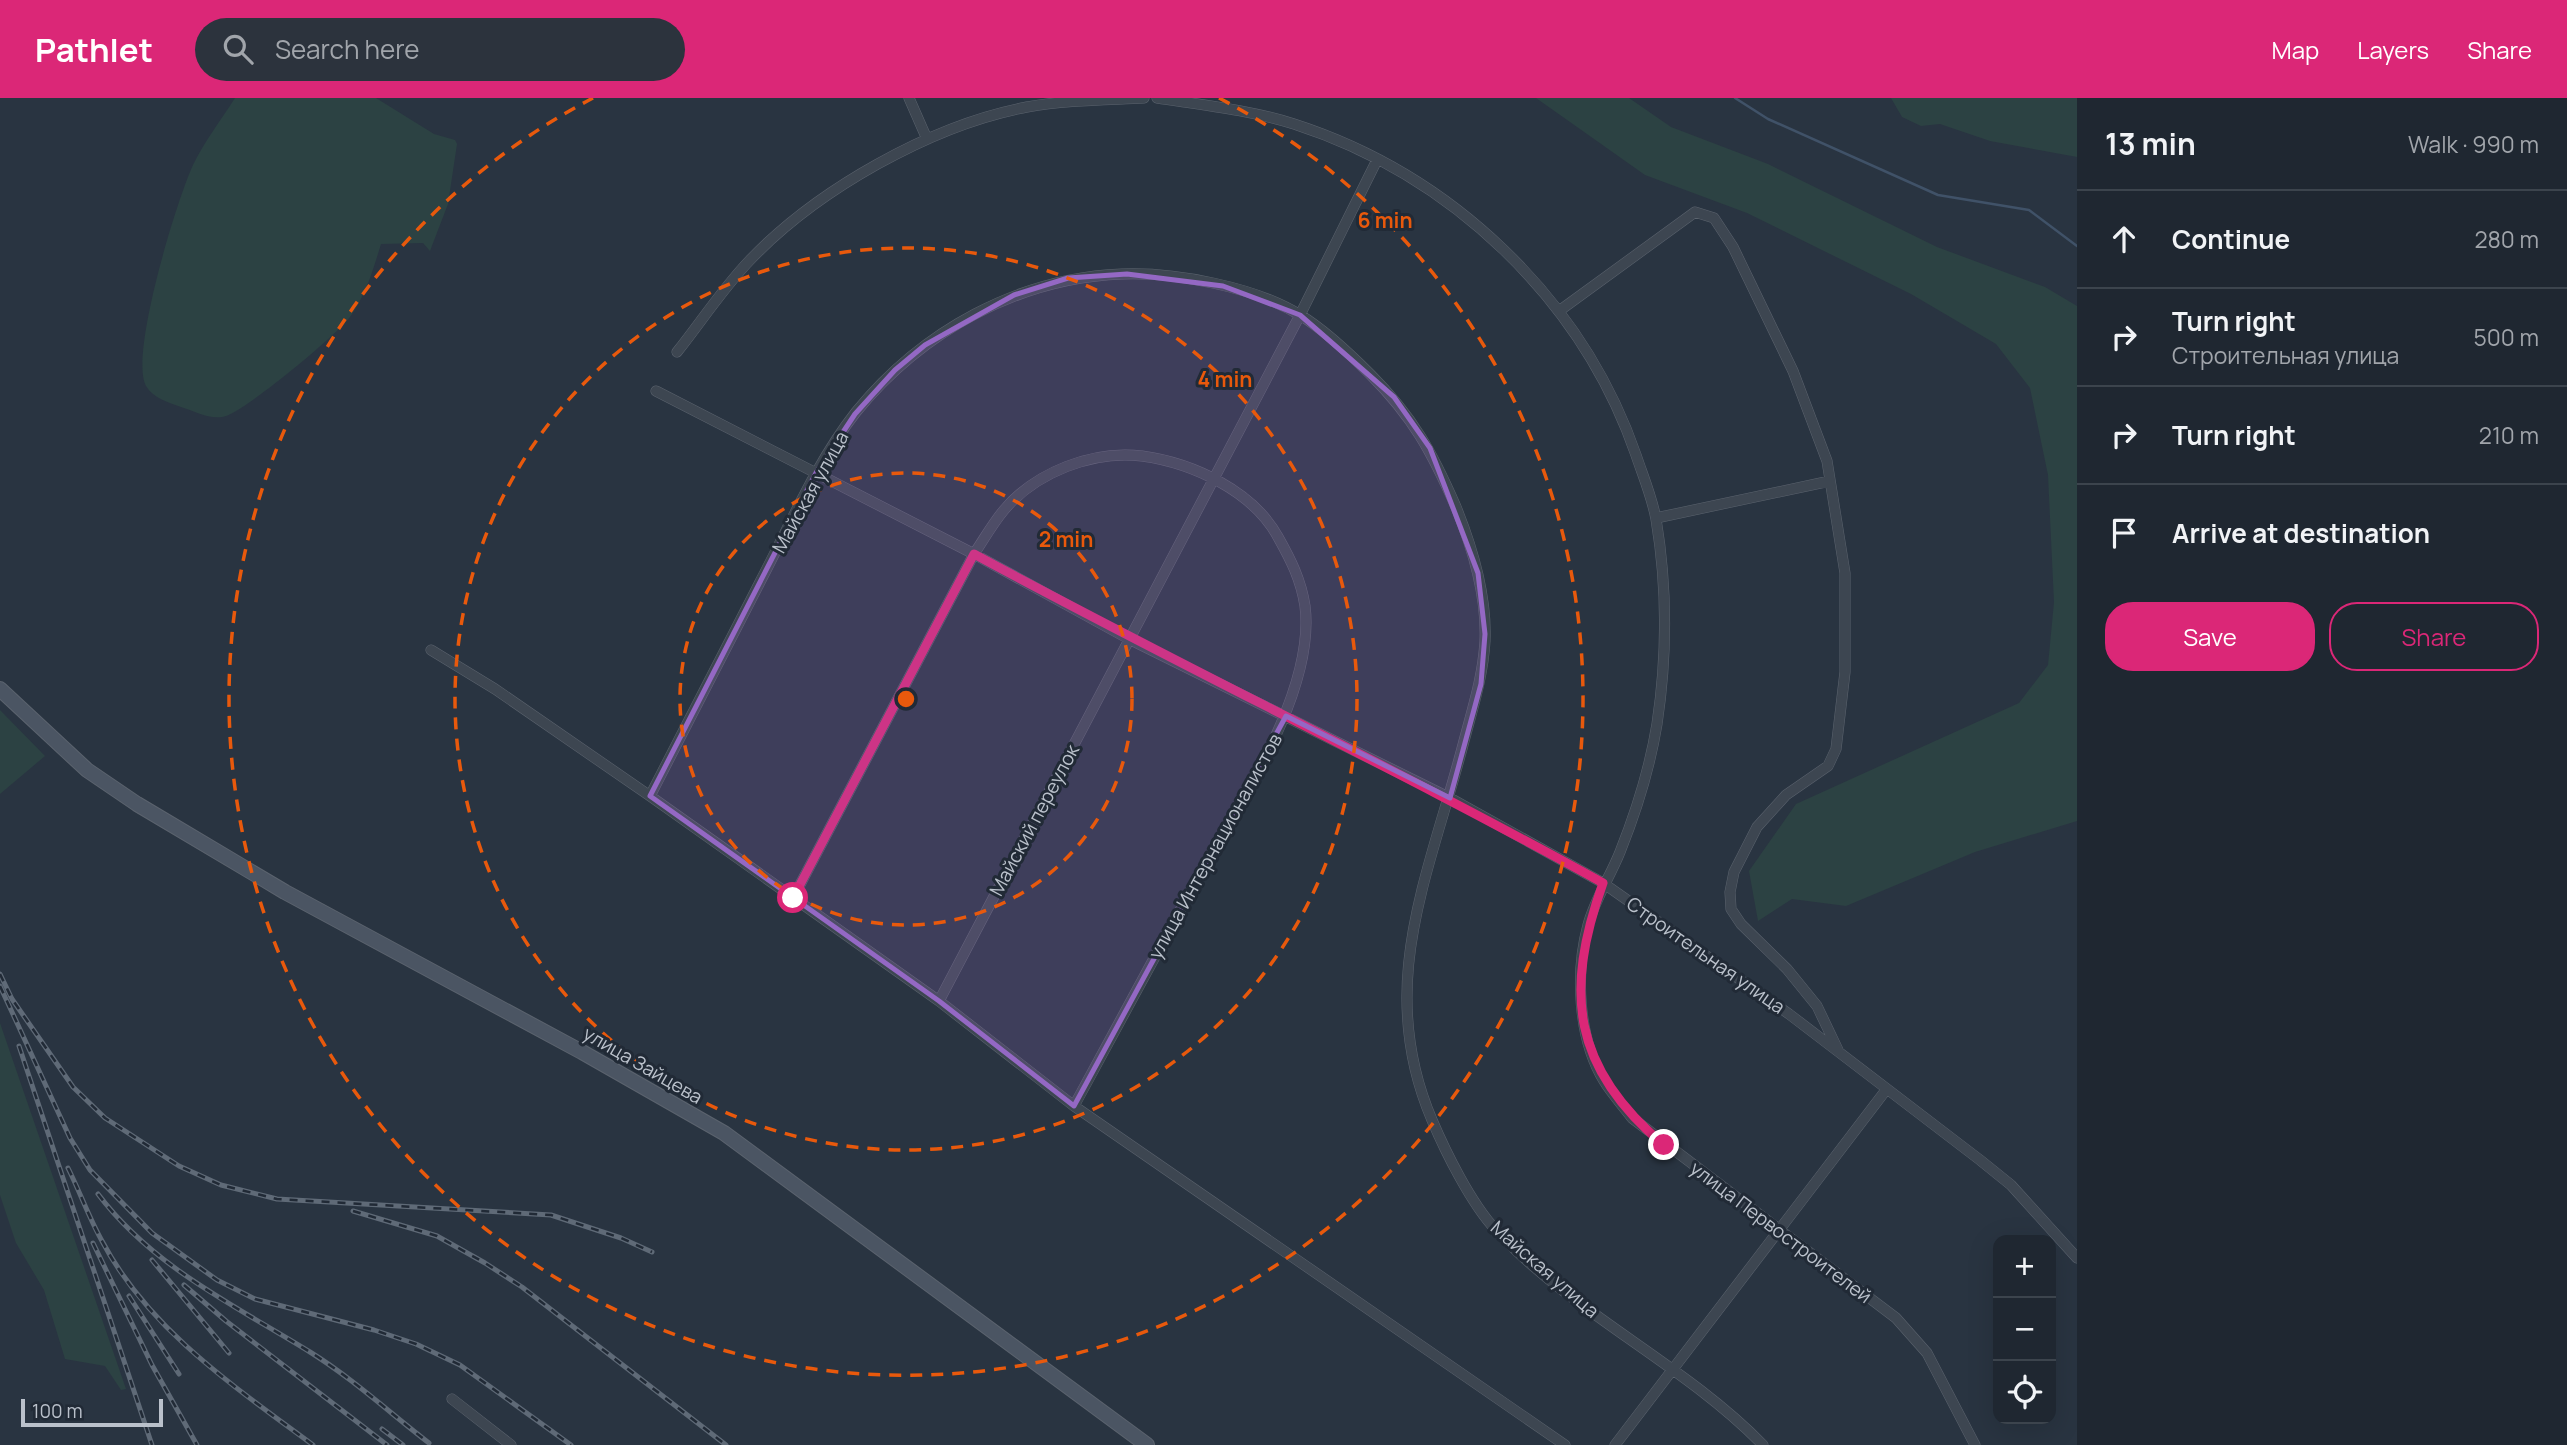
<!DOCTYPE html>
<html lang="en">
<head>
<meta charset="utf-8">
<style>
  :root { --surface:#1f2731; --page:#2c333d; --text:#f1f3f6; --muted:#a1a5ab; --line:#3c444d; --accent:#db2777 }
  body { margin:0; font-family:Manrope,sans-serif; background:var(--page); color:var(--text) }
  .controls { position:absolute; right:21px; bottom:21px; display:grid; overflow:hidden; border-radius:14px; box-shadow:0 7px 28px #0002 }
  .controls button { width:63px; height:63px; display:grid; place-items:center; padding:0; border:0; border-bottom:2px solid var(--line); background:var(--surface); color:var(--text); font:35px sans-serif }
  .scale { position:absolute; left:21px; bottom:18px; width:142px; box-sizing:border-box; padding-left:7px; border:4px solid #bac1cb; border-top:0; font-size:19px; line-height:24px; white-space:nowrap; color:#bac1cb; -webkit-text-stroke:5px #212a36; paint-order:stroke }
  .stop { position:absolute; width:21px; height:21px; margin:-16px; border:5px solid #db2777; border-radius:50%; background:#fff }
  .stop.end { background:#db2777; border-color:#fff; box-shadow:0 2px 7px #0008 }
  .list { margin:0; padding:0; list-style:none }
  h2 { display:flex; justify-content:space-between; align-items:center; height:91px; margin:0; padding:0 28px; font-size:30px }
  h2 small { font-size:23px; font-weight:400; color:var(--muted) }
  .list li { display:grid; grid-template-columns:46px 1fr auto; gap:21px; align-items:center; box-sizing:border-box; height:98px; padding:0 28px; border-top:2px solid var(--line) }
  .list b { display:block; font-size:26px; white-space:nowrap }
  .list p { margin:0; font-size:23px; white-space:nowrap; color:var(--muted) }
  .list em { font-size:23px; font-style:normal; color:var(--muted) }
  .actions { display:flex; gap:14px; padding:21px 28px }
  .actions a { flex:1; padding:16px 0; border:2px solid var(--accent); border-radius:28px; text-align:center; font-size:24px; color:var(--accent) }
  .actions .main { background:var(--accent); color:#fff }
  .icon { flex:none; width:38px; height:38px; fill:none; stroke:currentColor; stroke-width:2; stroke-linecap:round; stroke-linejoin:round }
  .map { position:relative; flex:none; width:2077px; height:1347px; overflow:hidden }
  header { display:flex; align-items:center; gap:42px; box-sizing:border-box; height:98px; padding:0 35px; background:var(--accent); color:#fff }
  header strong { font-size:33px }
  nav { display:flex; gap:38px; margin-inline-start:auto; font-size:24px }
  .search { width:490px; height:63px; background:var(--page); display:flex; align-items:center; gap:18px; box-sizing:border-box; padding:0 24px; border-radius:38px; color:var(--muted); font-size:26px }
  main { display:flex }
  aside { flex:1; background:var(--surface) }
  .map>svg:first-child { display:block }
  .green { fill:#2c4243 }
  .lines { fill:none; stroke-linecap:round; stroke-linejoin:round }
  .stream { stroke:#405268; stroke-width:2.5 }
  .street-casing { stroke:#5b636e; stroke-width:11 }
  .secondary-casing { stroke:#5b636e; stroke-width:16 }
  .street { stroke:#3d4651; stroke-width:10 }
  .secondary { stroke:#4b5563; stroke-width:14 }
  .rail-casing { stroke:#5f6a77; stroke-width:5 }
  .rail { stroke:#212a36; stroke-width:2.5; stroke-dasharray:8; stroke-linecap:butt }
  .route { stroke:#db2777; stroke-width:9 }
  .marked { fill:#9468c4; fill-opacity:0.2; stroke:#9468c4; stroke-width:5; stroke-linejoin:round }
  .ring { fill:none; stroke:#e8590c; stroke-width:3.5; stroke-dasharray:12 9 }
  .labels { text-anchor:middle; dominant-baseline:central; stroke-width:6; stroke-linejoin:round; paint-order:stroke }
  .street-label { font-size:19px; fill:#bac1cb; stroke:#212a36 }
  .centre { fill:#e8590c; stroke:#212a36; stroke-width:3.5 }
  .ring-label { font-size:21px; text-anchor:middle; font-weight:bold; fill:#e8590c; stroke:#212a36; stroke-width:6; stroke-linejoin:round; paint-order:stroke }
</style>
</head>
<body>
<header>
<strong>Pathlet</strong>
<div class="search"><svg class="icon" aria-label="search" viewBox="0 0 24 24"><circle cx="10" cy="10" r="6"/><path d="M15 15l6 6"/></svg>Search here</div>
<nav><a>Map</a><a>Layers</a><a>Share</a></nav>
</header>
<main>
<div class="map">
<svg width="2077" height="1347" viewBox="0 0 2077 1347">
  <rect width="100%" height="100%" fill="#293441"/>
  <path class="green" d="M235 0H376L434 36 455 42 457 46 448 106 430 153 423 145 381 146C373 172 366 197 350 219 337 237 240 318 222 319 208 321 194 313 181 309 168 304 154 301 146 288 129 258 177 101 193 67 204 44 221 22 235 0Z
    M1536 0H1629L1671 29 1768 66 1937 149 2045 189 2077 208V723L1975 754 1846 808 1792 801 1758 823 1749 773 1796 706 2019 605 2048 567 2054 504 2048 377 2030 290 1996 246 1911 196 1747 115 1645 77Z
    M1891 0H2077V59L1990 43 1940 26 1921 28 1902 19Z
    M0 612 45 658 0 696Z
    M0 925 126 1291 121 1292 105 1268 65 1261 44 1192 16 1145 0 1097Z"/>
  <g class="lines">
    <path class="stream" d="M1735 0 1768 21 1938 97 2029 112 2077 148"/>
    <defs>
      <path id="street" d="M909 0 927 41
        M1157 0C1203 7 1250 12 1294 26 1452 77 1582 201 1636 357 1643 378 1652 399 1656 421 1667 487 1667 559 1657 626 1650 669 1636 714 1620 754 1610 779 1595 801 1588 827 1575 875 1578 940 1604 983 1612 996 1623 1008 1632 1020L1896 1220 1927 1255 1975 1347
        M1559 213 1695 114 1714 120 1733 149 1793 273 1827 363 1845 475V574L1836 651 1828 668 1786 697 1757 729 1734 774 1730 794 1731 811 1741 826 1787 871 1817 908 1838 952
        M677 254C701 224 723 190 750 162 817 92 931 27 1027 9 1065 2 1105 2 1144 0
        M656 293 974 456 1129 541 1450 700 1603 785 1789 916 1980 1062 2011 1087 2077 1160
        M1656 420 1830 383
        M431 552 495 591 650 698 939 903 1074 1008 1565 1347
        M650 698C687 627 723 555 760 484 790 427 816 365 856 314 922 233 1018 180 1122 176 1175 174 1255 189 1300 217 1325 232 1349 255 1370 276 1413 319 1432 354 1456 409 1473 451 1487 497 1485 543 1483 578 1473 609 1464 643 1430 775 1374 887 1432 1022 1446 1055 1471 1105 1495 1131 1573 1216 1683 1265 1763 1347
        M793 800 974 456C984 441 993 425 1004 412 1036 374 1093 352 1142 358 1193 365 1253 393 1278 439 1291 462 1301 482 1305 508 1316 595 1236 710 1195 785 1155 859 1114 933 1074 1008
        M939 903 1300 217 1377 62
        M452 1301 511 1347
        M1615 1347 1886 992"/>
      <path id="secondary" d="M0 591 87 672 137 706 285 794 582 954 724 1035 1147 1347"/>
    </defs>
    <use href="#street" class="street-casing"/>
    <use href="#secondary" class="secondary-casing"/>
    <use href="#street" class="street"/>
    <use href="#secondary" class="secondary"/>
    <defs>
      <path id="rail" d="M0 876 12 901 73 989 105 1020 179 1068 221 1087 277 1101 551 1117 621 1140 652 1154
        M0 888 70 1040 90 1072 152 1135 217 1182 255 1201 374 1232 416 1246 460 1267 571 1347
        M19 948 152 1347
        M68 1070C80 1094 89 1120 102 1143 149 1232 235 1289 313 1347
        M98 1096C153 1169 234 1207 310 1254 352 1280 390 1315 429 1345
        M353 1113 437 1138 485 1165 522 1189 726 1347
        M93 1145 152 1267 197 1347
        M152 1162 229 1255
        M184 1187 226 1223 387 1347
        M129 1198 179 1276
        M382 1331 403 1347"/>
    </defs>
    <use href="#rail" class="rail-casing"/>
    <use href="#rail" class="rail"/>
  </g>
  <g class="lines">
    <path class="route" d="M793 800 974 456C1182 569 1396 670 1603 785 1564 894 1572 970 1664 1047"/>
  </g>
  <path class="marked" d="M1127 176 1223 188 1300 217 1394 299 1430 350 1478 475 1485 536 1481 586 1450 700 1286 618 1074 1008 939 903 650 698 816 375 855 316 895 272 925 247 1014 197 1068 180Z"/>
  <g class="ring">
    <circle cx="906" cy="601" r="226"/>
    <circle cx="906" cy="601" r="451"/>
    <path d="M1219 0A677 677 0 1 1 593 0"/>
  </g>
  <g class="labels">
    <g class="street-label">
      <text transform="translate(810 394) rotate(-61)">Майская улица</text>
      <text transform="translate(1034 722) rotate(-62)">Майский переулок</text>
      <text transform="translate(1215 748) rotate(-61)">улица Интернационалистов</text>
      <text transform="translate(1706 857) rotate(35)">Строительная улица</text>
      <text transform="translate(643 967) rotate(30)">улица Зайцева</text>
      <text transform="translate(1781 1134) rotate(37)">улица Первостроителей</text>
      <text transform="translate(1545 1171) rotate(41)">Майская улица</text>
    </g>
  </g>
  <circle cx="906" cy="601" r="10" class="centre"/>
  <g class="ring-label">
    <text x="1385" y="130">6 min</text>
    <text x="1225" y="289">4 min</text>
    <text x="1066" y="449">2 min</text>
  </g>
</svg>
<div class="controls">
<button>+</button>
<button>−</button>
<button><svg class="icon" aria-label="locate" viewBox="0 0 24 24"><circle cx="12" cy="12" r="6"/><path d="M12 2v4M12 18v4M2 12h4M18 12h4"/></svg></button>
</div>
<div class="scale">100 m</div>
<div class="stop" style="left:793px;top:800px"></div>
<div class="stop end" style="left:1664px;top:1047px"></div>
</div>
<aside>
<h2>13 min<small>Walk · 990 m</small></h2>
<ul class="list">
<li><svg class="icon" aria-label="ahead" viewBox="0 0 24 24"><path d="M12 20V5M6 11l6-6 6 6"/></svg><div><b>Continue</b></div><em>280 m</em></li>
<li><svg class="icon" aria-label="right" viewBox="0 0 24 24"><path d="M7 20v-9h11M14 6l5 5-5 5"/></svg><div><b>Turn right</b><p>Строительная улица</p></div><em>500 m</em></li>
<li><svg class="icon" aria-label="right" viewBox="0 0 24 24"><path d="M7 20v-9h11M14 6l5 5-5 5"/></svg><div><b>Turn right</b></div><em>210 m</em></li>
<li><svg class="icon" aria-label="arrive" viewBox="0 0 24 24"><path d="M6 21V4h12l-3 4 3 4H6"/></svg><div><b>Arrive at destination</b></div></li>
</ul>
<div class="actions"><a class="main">Save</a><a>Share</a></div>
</aside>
</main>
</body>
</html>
